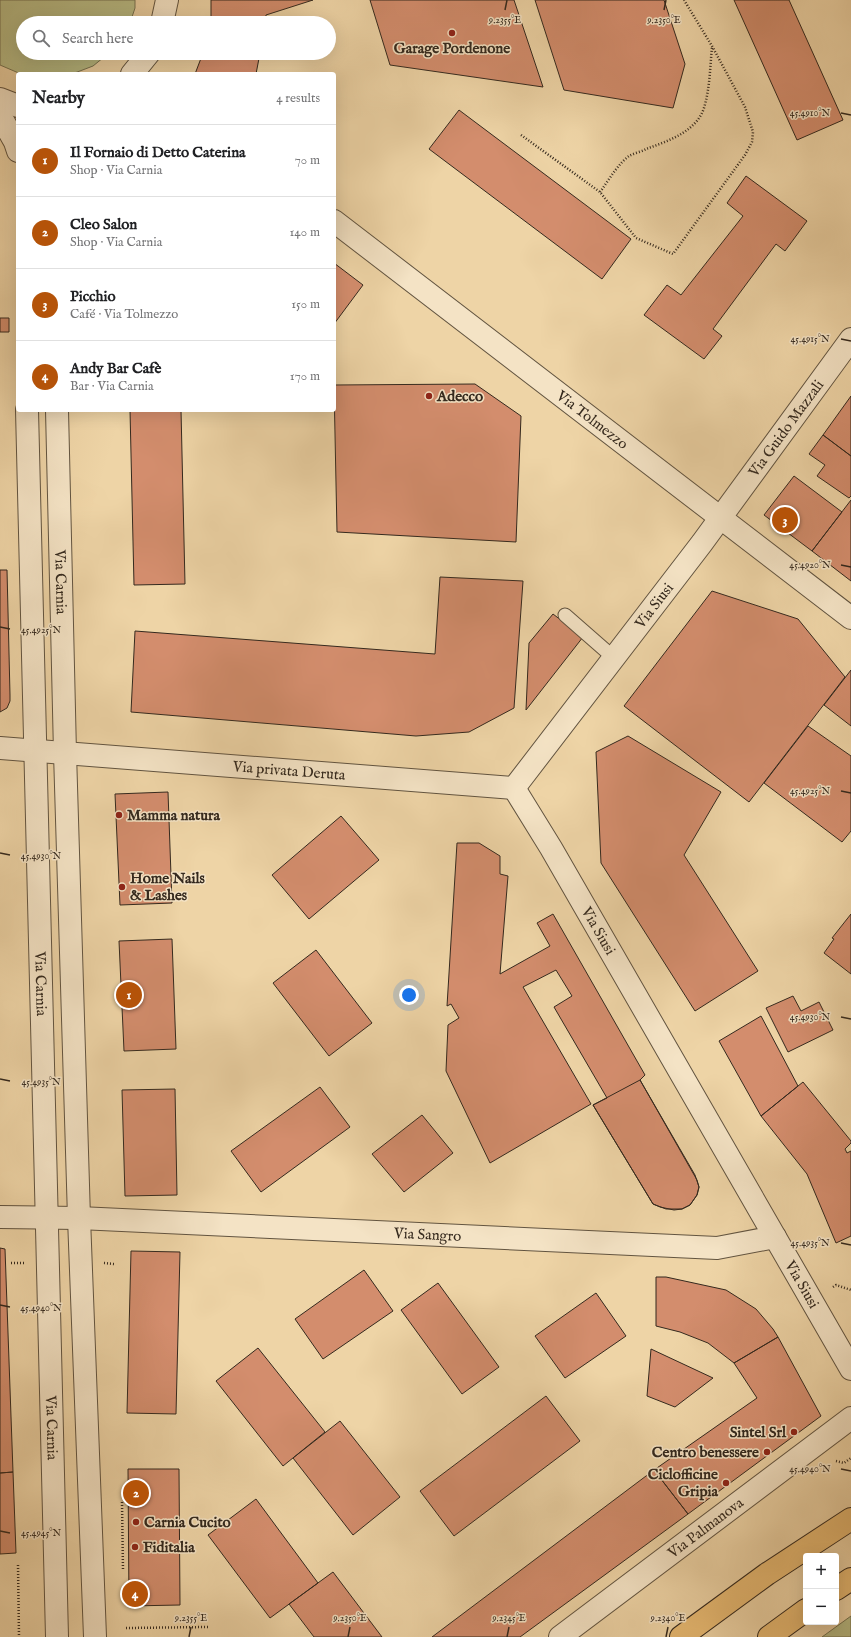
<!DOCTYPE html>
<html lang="en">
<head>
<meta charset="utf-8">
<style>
  :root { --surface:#fff; --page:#f6f6f6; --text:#202124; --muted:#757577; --line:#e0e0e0; --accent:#b45309 }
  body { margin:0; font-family:"IM FELL English",serif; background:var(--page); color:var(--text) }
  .controls { position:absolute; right:12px; bottom:12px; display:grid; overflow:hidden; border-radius:4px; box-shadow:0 4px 16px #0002 }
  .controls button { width:36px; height:36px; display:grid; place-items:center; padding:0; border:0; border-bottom:1px solid var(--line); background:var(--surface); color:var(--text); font:20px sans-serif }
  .you { position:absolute; left:409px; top:995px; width:14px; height:14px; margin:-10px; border:3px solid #fff; border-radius:50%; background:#1a73e8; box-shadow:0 0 0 6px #1a73e833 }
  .badge { display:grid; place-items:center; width:26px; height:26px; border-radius:50%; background:var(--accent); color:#fff; font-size:13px; font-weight:700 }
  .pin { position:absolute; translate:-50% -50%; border:2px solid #fff; box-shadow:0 1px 4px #0006 }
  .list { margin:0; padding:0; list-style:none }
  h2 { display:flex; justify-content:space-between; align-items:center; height:52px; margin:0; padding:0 16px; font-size:17px }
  h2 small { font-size:13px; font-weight:400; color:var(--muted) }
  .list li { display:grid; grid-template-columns:26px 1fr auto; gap:12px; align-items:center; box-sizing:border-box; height:72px; padding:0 16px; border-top:1px solid var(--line) }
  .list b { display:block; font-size:15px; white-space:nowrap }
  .list p { margin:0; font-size:13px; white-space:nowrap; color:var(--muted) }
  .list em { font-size:13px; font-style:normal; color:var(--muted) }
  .icon { flex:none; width:22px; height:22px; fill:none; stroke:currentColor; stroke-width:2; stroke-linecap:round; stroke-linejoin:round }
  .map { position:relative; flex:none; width:851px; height:1637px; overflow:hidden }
  .search { position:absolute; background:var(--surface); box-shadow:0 4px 16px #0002; left:16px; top:16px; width:320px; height:44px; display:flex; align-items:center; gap:10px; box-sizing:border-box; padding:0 14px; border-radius:22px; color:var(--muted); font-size:15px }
  .panel { position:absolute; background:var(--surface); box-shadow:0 4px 16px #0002; left:16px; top:72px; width:320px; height:340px; border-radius:4px }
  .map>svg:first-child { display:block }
  .green { fill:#b8bd87; stroke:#767352 }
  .building { fill:#d38d6d; stroke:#34291e }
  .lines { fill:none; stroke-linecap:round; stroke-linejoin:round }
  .service-casing { stroke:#625440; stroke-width:15 }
  .minor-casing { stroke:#625440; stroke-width:24 }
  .tertiary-casing { stroke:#625440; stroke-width:24 }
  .primary-casing { stroke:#34291e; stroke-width:24 }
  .path { stroke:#34291e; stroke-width:2.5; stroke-dasharray:1 2; stroke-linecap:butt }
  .service { stroke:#f4e3c5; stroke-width:13 }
  .minor { stroke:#f4e3c5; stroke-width:22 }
  .tertiary { stroke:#f4e3c5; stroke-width:22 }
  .primary { stroke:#e7ba73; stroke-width:22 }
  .ticks { fill:none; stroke:#34291e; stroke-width:1.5 }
  .poi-dot { fill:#8f2418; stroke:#f4e3c5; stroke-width:1.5 }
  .labels { text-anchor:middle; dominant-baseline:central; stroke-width:3; stroke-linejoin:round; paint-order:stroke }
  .poi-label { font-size:15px; font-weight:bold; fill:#34291e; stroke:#f4e3c5; text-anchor:start }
  .street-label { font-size:15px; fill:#34291e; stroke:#f4e3c5 }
  .ticks-label { font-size:10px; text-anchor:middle; fill:#34291e; stroke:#f4e3c5; stroke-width:3; stroke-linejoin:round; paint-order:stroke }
</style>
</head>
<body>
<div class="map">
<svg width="851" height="1637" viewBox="0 0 851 1637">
  <rect width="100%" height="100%" fill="#eed4a6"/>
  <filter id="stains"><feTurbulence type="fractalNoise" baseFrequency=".005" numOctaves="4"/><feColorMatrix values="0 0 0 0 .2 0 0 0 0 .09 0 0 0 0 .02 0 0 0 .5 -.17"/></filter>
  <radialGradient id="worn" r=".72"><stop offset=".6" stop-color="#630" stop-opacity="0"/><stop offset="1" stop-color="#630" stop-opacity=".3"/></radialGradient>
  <path class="green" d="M0 0H135V8L130 23H23V53H109L93 66 72 74H21L0 65Z
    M851 1616V1637H822Z"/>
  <path class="building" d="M211 0H313L266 15 265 23H211Z
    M370 0H514L543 87 390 65Z
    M535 0H664L685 64 673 108 564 90Z
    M734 0H789L843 120 797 140Z
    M203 53H260L256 74H195Z
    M459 110 631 239 602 279 429 149Z
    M746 176 807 221 785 251 776 244 713 329 722 336 704 359 644 315 667 285 681 295 743 216 727 203Z
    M334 263 363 285 334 324Z
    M0 318H9V332H0Z
    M475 384 521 416 516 542 337 532 334 385Z
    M851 396V456L823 435Z
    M130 410H181L185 584 134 585Z
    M823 435 851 456V496L849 498 817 476 825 465 809 454Z
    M794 476 842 512 812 551 764 515Z
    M851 500V581L812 551Z
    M0 570H7L10 695V701L7 708 0 712Z
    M440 577 523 581 514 708 469 732 416 736 131 712 135 631 435 654Z
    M712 591 798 619 845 677 749 802 624 706Z
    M553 614 583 637 526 710 529 643Z
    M851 670V726L824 705Z
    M808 726 851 756V831L842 842 764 783Z
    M628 736 721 792 684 855 758 971 695 1011 601 863 596 752Z
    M168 792 172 903 120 905 115 794Z
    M341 816 379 860 309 919 272 875Z
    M457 843H479L500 856V874L508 876 500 974 550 946 537 923 553 914 645 1075 640 1080 695 1175 699 1187 697 1195 690 1205 682 1209 674 1210 660 1207 653 1204 593 1105 607 1098 554 1007 572 996 556 970 523 987 591 1104 490 1163 446 1071 448 1025 459 1018 451 1004 447 1006Z
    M851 914V974L824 953 834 939 832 938Z
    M172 939 176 1049 124 1051 119 941Z
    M316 950 372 1023 329 1056 273 983Z
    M793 996 801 1011 819 1002 833 1030 788 1052 766 1008Z
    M761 1016 798 1086 761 1116 719 1041Z
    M640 1080 697 1180 699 1187 697 1195 690 1205 682 1209H666L653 1204 593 1105Z
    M803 1082 851 1141V1143L845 1149 847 1153 851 1151V1236L836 1243 807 1174 761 1116Z
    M320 1087 350 1127 261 1192 231 1151Z
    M175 1089 177 1195 125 1196 122 1090Z
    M422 1115 453 1153 404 1192 372 1154Z
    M0 1248 5 1249 13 1472 0 1473Z
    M131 1251 180 1252 176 1414 127 1413Z
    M364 1270 393 1311 323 1359 295 1319Z
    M656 1277H666L726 1290 756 1309 773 1329 778 1337 734 1363 708 1343 680 1332 656 1326Z
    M438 1283 499 1367 462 1394 401 1310Z
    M596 1293 626 1336 565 1378 535 1336Z
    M778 1337 821 1416 688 1514 654 1470 757 1398 734 1363Z
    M258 1348 325 1432 283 1466 216 1381Z
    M651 1349 713 1378 675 1407 647 1396Z
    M546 1396 580 1441 454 1536 420 1491Z
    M340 1421 400 1497 353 1535 293 1458Z
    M128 1469H179L180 1605 129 1606Z
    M654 1470 688 1514 520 1637H432Z
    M13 1472 16 1553 0 1554V1473Z
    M256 1499 318 1583 270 1618 208 1535Z
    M333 1572 382 1637H314L289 1604Z"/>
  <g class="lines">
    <defs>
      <path id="service" d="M565 615 613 657"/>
      <g id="minor">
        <path id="s1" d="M334 221 851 618"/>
        <path id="s2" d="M0 748 514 788"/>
        <path id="s3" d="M514 788 551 848 851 1369"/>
        <path id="s4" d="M514 788 702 543 851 339"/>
        <path id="s5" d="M0 1217 79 1218 717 1248 775 1237"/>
        <path id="s6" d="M560 1637 851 1418"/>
      </g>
      <g id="tertiary">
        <path d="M162 23 167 0"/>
        <path d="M132 74 149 53"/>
        <path d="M0 99 18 106"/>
        <path d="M0 115 15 142 18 151"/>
        <path id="s7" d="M27 410 57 1637"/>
        <path id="s8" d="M57 410 65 753 79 1218 95 1637"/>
      </g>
      <path id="primary" d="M836 1589 851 1579
        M681 1637 767 1574 851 1519
        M769 1637 806 1610"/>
    </defs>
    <use href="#service" class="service-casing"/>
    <use href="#minor" class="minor-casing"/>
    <use href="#tertiary" class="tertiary-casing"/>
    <use href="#primary" class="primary-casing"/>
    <path class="path" d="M521 135 600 192 636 238 673 254 745 155 752 142 753 132 745 107 712 46 684 0
      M600 192C609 180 617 165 629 156 634 153 641 152 646 149 668 141 696 132 704 108 710 88 710 67 712 47
      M11 1263H24
      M104 1263 114 1264
      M833 1287 836 1285 851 1290
      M836 1461 844 1463 851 1458
      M122 1502 123 1571
      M18 1565 19 1637
      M126 1628 208 1627"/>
    <use href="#service" class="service"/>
    <use href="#minor" class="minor"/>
    <use href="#tertiary" class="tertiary"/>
    <use href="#primary" class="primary"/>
  </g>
  <path class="ticks" d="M505 10 507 0M664 10 666 0M841 113 851 115M841 339 851 341M841 565 851 567M0 627 10 629M841 791 851 793M0 853 10 855M841 1017 851 1019M0 1079 10 1081M841 1243 851 1245M0 1305 10 1307M841 1469 851 1471M0 1531 10 1533M189 1637 191 1627M348 1637 350 1627M507 1637 509 1627M666 1637 668 1627"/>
  <g class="poi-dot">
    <circle cx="452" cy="33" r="4"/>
    <circle cx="429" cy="396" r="4"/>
    <circle cx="119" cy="815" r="4"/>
    <circle cx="122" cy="887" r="4"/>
    <circle cx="794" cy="1432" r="4"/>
    <circle cx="767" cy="1452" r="4"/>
    <circle cx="726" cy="1483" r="4"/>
    <circle cx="136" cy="1522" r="4"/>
    <circle cx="135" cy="1547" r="4"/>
  </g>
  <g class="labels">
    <g class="poi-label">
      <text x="452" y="48" text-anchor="middle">Garage Pordenone</text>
      <text x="437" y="396">Adecco</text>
      <text x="127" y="815">Mamma natura</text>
      <text x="130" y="878">Home Nails<tspan x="130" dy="17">&amp; Lashes</tspan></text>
      <text x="786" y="1432" text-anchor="end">Sintel Srl</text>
      <text x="759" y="1452" text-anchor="end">Centro benessere</text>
      <text x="718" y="1474" text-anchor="end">Ciclofficine<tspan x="718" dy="17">Gripia</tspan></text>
      <text x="144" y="1522">Carnia Cucito</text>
      <text x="143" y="1547">Fiditalia</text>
    </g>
    <g class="street-label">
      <text stroke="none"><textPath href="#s1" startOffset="326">Via Tolmezzo</textPath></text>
      <text stroke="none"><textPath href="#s4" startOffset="451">Via Guido Mazzali</textPath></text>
      <text stroke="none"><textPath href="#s8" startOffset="172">Via Carnia</textPath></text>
      <text stroke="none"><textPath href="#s4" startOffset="230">Via Siusi</textPath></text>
      <text stroke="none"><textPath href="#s2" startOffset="290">Via privata Deruta</textPath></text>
      <text stroke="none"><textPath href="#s3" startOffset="166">Via Siusi</textPath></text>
      <text stroke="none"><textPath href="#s7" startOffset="574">Via Carnia</textPath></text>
      <text stroke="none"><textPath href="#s5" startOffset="428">Via Sangro</textPath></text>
      <text stroke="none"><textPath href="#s3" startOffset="574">Via Siusi</textPath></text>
      <text stroke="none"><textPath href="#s7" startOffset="1018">Via Carnia</textPath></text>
      <text stroke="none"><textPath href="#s6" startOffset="182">Via Palmanova</textPath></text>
    </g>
  </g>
  <g class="ticks-label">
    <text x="505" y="23">9.2355°E</text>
    <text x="664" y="23">9.2350°E</text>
    <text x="810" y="116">45.4910°N</text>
    <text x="810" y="342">45.4915°N</text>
    <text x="810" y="568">45.4920°N</text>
    <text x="41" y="633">45.4925°N</text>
    <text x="810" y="794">45.4925°N</text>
    <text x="41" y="859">45.4930°N</text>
    <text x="810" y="1020">45.4930°N</text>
    <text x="41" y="1085">45.4935°N</text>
    <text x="810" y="1246">45.4935°N</text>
    <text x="41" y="1311">45.4940°N</text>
    <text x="810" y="1472">45.4940°N</text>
    <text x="41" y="1536">45.4945°N</text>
    <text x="191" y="1621">9.2355°E</text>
    <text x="350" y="1621">9.2350°E</text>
    <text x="509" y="1621">9.2345°E</text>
    <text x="668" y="1621">9.2340°E</text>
  </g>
  <rect width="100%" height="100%" filter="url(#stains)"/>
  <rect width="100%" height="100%" fill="url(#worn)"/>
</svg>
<div class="controls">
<button>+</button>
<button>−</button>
</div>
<div class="you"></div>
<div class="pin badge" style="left:129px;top:995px">1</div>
<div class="pin badge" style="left:136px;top:1493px">2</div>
<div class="pin badge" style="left:785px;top:520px">3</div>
<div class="pin badge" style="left:135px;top:1594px">4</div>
<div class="search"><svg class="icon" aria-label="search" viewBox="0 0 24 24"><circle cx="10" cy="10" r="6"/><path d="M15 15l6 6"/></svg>Search here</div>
<section class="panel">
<h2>Nearby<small>4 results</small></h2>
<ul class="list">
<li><span class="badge">1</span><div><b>Il Fornaio di Detto Caterina</b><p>Shop · Via Carnia</p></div><em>70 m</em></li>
<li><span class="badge">2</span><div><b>Cleo Salon</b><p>Shop · Via Carnia</p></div><em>140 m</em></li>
<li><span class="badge">3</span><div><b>Picchio</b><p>Café · Via Tolmezzo</p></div><em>150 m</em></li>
<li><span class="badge">4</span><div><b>Andy Bar Cafè</b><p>Bar · Via Carnia</p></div><em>170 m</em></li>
</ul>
</section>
</div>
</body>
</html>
